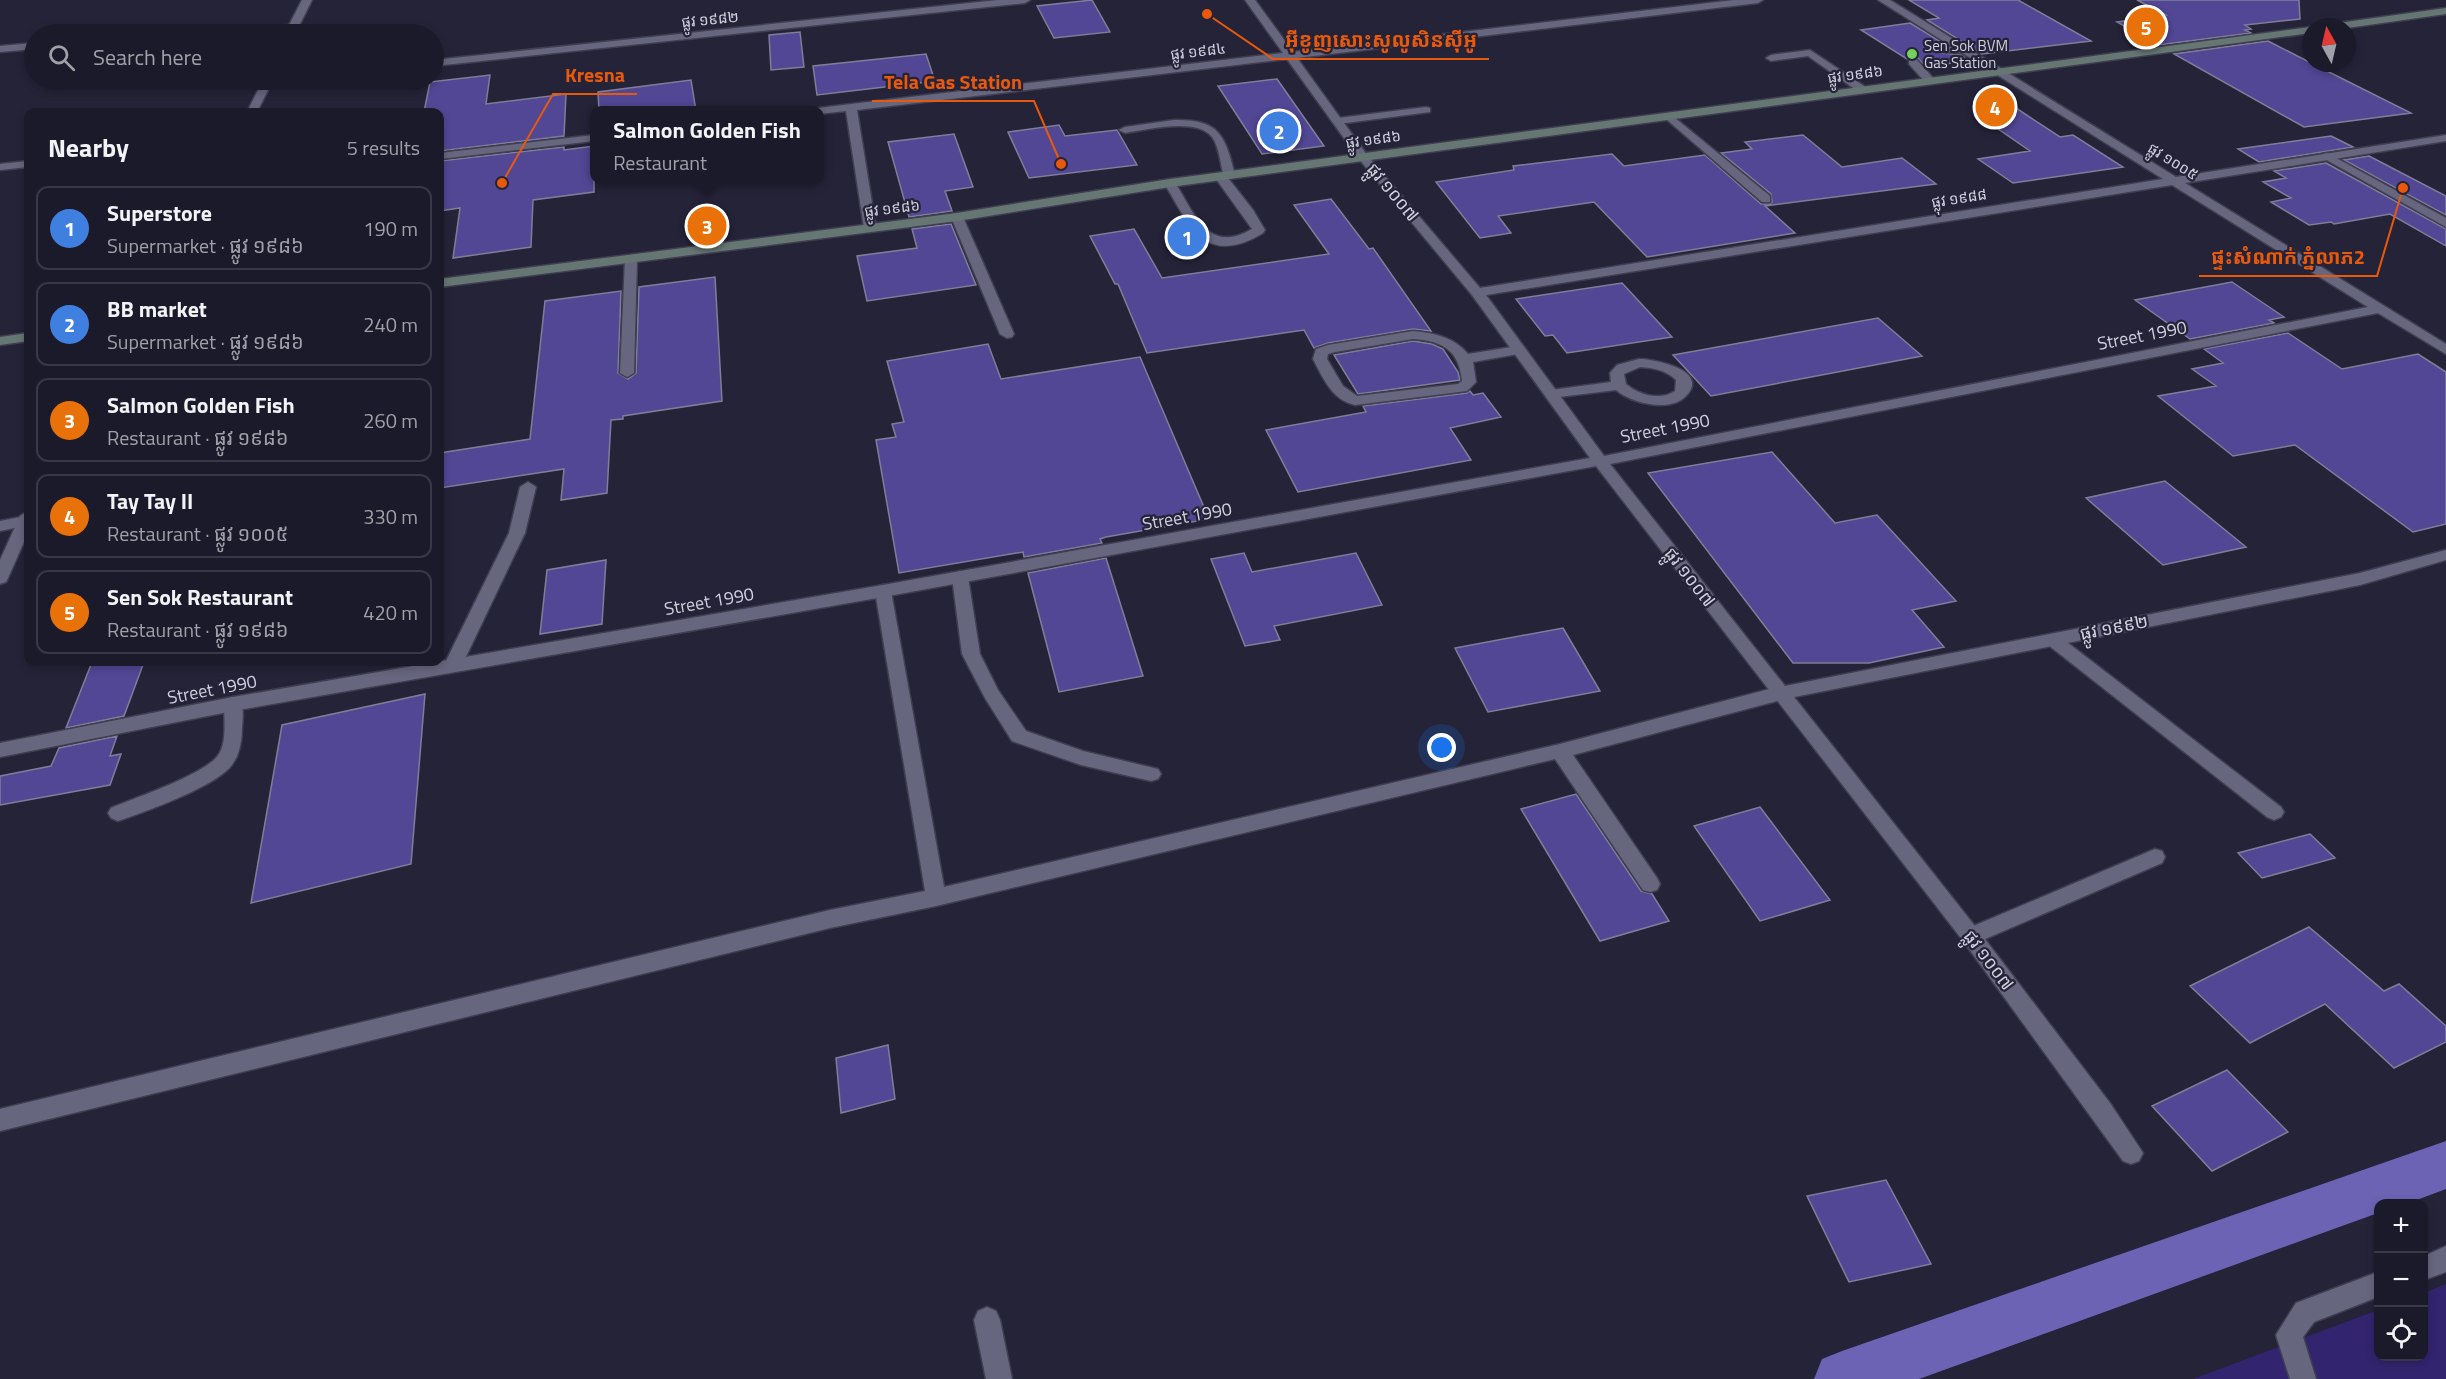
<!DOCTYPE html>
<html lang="en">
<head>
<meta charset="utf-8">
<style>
  :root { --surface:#1b1a2a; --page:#242332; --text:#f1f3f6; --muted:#a0a1a8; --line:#393847; --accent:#74d25c }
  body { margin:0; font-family:"Titillium Web","Noto Sans Khmer",sans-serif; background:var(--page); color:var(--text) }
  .controls { position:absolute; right:18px; bottom:18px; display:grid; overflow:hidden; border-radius:12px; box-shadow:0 3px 9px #0003 }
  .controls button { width:54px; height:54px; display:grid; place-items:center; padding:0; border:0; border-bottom:2px solid var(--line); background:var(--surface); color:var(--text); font:30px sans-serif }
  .compass { position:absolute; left:2302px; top:18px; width:54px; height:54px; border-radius:50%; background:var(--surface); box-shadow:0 3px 9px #0003; rotate:352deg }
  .you { position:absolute; left:1442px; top:748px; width:21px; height:21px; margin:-15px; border:4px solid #fff; border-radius:50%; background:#1a73e8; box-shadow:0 0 0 9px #1a73e833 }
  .badge { display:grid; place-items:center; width:39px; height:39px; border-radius:50%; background:var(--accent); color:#fff; font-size:20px; font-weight:700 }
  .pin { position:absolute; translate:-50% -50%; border:3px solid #fff; box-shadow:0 2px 6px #0006 }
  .popup { position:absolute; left:590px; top:106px; width:234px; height:78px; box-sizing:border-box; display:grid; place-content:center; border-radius:12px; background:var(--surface); filter:drop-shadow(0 2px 4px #0005); font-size:20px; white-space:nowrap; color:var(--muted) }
  .popup b { font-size:22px; color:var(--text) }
  .popup::after { content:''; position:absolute; left:50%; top:100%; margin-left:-12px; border:12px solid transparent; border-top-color:var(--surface) }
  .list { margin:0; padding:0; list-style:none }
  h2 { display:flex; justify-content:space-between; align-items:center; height:78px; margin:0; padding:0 24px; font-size:26px }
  h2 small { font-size:20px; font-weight:400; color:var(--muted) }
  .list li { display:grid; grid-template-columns:39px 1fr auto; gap:18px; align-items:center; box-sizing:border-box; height:84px; margin:0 12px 12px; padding:0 12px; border:2px solid var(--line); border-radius:12px }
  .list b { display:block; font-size:22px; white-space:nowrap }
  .list p { margin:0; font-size:20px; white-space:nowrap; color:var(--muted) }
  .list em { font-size:20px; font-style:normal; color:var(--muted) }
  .icon { flex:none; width:33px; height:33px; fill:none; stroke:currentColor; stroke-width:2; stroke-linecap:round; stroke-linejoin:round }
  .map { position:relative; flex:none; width:2446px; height:1379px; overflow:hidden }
  .search { position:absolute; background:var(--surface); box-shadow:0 3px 9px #0003; left:24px; top:24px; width:420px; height:66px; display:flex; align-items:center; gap:15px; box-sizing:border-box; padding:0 21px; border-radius:33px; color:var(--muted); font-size:22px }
  .panel { position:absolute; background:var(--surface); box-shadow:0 3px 9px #0003; left:24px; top:108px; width:420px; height:558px; border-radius:12px }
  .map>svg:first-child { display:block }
  .green { fill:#33246f }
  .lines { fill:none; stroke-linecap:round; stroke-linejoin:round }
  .canal { fill:#6c63b4; fill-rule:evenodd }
  .building { fill:#524795; stroke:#7f7e98; stroke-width:1.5 }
  .lane-casing { stroke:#403f51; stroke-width:3 }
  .street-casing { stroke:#403f51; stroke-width:3 }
  .secondary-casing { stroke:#403f51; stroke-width:3 }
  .lane { fill:#67667f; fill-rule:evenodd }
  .street { fill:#67667f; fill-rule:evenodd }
  .secondary { fill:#667773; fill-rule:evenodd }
  .poi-dot { fill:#74d25c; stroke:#242338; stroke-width:2 }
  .labels { text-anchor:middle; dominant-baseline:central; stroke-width:4.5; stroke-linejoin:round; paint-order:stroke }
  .far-street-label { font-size:15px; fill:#d0cfde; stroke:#242338 }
  .far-poi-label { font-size:15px; fill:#d0cfde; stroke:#242338; text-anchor:start }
  .street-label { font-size:18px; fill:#d0cfde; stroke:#242338 }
  .leader { fill:none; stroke:#e8590c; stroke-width:2 }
  .callout-dot { fill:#e8590c; stroke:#242338; stroke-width:2 }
  .callout-label { font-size:20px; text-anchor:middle; font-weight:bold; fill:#e8590c; stroke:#242338; stroke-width:4.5; stroke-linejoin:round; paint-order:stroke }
</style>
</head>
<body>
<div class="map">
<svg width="2446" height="1379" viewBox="0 0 2446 1379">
  <rect width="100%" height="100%" fill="#242338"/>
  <path class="green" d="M2446 1284V1379H2193L2378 1310V1356H2424V1293Z"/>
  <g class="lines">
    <path class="canal" d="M2446 1141V1189L2406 1204H2378V1213L1919 1379H1814L1822 1359 1842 1351Z"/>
  </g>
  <path class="building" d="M1092 0 1110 32 1054 38 1037 6Z
    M1909 0H2018L2091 41 1982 54 1927 20 1939 18Z
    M2137 0H2299L2300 19 2245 25 2251 29 2245 30 2251 33 2158 45 2117 22 2166 15Z
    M1910 23 1946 45 1941 49 1942 53 1962 55 1964 57H1960L1966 61 1926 67 1918 58 1907 59 1861 30Z
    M800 32 804 67 771 70 769 35Z
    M2268 41 2311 63 2411 113 2304 127 2174 54Z
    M926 54 935 81 817 95 813 66Z
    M490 75 486 104 566 94 564 136 440 151V112H424L430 82Z
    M1277 79 1324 146 1262 154 1218 86Z
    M691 80 696 111H599L598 92Z
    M2016 108 2060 137 2073 135 2123 167 2013 183 1978 159 2030 151 1975 113Z
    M1059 125 1065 136 1117 130 1137 165 1029 178 1008 132Z
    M954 134 973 187 945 191 952 211 909 217 888 142Z
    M1803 135 1842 167 1902 158 1936 184 1765 206 1795 233 1647 257 1594 202 1498 216 1511 233 1480 238 1436 182 1514 170 1513 166 1612 154 1624 166 1705 155 1761 204H1770L1772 202 1771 194 1721 153 1752 149 1745 142Z
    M2331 136 2353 147 2259 162 2238 149Z
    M594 146V192L533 200 531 247 453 258 460 208 440 211V161L564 147V150Z
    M2369 156 2446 196V215L2344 160Z
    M2326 163 2446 229V246L2390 214 2334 224 2331 222 2309 225 2271 202 2291 198 2263 182 2286 178 2274 171Z
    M1331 199 1369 249 1373 248 1431 331 1413 329 1328 343 1314 348 1304 330 1147 353 1118 284H1115L1090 236 1134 229 1162 278 1329 254 1294 205Z
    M951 224 976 285 867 301 857 256 917 248 912 229Z
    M715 277 722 401 623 416V419L611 420 607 493 561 500 564 469 440 488V453L530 439 545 301 621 291 618 373 628 379 636 373 639 287Z
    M2232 282 2284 317 2269 320 2274 323 2190 339 2135 300Z
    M1622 283 1672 337 1567 353 1553 335 1545 336 1516 299Z
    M1878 318 1922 356 1711 396 1673 355Z
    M2288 333 2342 369 2418 354 2446 372V524L2413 532 2295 445 2233 456 2158 396 2216 386 2192 369 2223 363 2204 349Z
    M1413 341 1432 344 1443 349 1458 372 1460 380 1358 394 1334 355Z
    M988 344 1001 379 1140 357 1209 519 1106 537 1100 539 1102 543 1024 557 1023 552 899 573 876 440 896 437 892 424 904 422 887 361Z
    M1470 391 1473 395 1483 393 1501 417 1450 428 1471 460 1298 492 1266 430 1366 412 1363 406 1467 393Z
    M1772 452 1835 523 1877 515 1956 601 1912 610 1944 647 1869 663H1793L1648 473Z
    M2165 481 2246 547 2163 565 2086 498Z
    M1244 553 1252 572 1356 553 1382 605 1274 626 1280 640 1245 646 1211 559Z
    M1106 558 1143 676 1059 692 1028 573Z
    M606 560 602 624 540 634 547 570Z
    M1563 628 1600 691 1488 712 1455 648Z
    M92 662H144L124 716 66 728Z
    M425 694 411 864 251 903 282 725Z
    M117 736 110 756 121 754 110 785 0 805V776L51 766 59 748Z
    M1576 794 1641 891 1652 894 1669 921 1600 941 1521 809Z
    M1760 807 1830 900 1760 921 1694 826Z
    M2310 834 2335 858 2262 878 2238 853Z
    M2309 927 2384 991 2399 984 2446 1026V1042L2394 1068 2325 1004 2250 1043 2190 986Z
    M888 1045 895 1099 841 1113 836 1058Z
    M2227 1070 2288 1132 2212 1171 2152 1106Z
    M1886 1180 1931 1264 1849 1282 1807 1196Z"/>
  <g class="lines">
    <defs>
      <path id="lane" d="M1948 47H1964L1969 50 1964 53 1944 52 1943 50Z
        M1810 50 1867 88V92H1859L1808 56 1771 61 1766 58 1771 55Z
        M1913 59 1917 60 1934 79V83H1926L1909 64V60Z
        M1426 107 1430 108V112L1338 124 1333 121 1338 118Z
        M1669 113 1770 196V202H1762L1665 118 1664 116Z
        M1174 120C1219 119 1225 135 1235 175L1228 178 1253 210 1265 230 1263 233C1205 268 1190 226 1164 183L1166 181H1174C1194 211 1206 256 1252 229L1214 176 1216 174 1223 173C1220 162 1219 146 1212 137 1196 117 1147 130 1125 133L1119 130 1125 127Z
        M2327 153 2446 218V227L2323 158V154Z
        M957 213 963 217 1014 334 1012 337 1007 338 1000 334 951 217Z
        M631 255 637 259 634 373 627 377 620 373 625 259Z
        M1413 331C1434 333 1454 337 1468 354L1518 346 1525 350 1518 354 1473 362 1476 382 1467 391 1355 405C1332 400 1323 378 1313 359L1316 349 1328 345ZM1413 339C1443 341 1459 350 1462 381L1458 384 1357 396 1343 386 1327 359 1328 354 1335 352Z
        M1639 359C1654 359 1711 370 1686 396 1670 413 1631 403 1616 390L1551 398 1544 394 1551 390 1611 382 1610 373 1617 365ZM1640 367C1654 368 1666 370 1676 380L1675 391C1660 401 1639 395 1626 384L1624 374Z
        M528 482 536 487 525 533 462 665 459 669 453 671 447 669 444 665 509 533 520 487Z
        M26 516 28 517V525L0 531V521Z
        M960 571 966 573 968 577 980 654 998 690 1026 731 1083 751 1158 769 1161 774 1158 779 1151 781 1081 765 1012 741 985 698 962 654 952 577 954 573Z
        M883 585 889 587 891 591 944 887 1560 744 1781 686 1787 688 1790 693 1787 698 1781 700 1573 755 1657 878 1660 884 1657 890 1650 892 1643 890 1555 759 936 906 830 928 0 1131V1109L830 910 925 891 875 591 877 587Z
        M2053 634 2059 636 2281 807 2284 812 2281 817 2274 820 2267 817 2047 644 2044 640 2047 636Z
        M233 697 239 699C244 707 243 718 242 727 242 740 240 755 231 766 214 787 145 812 118 821L111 818 108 813 111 808C134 798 207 774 219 754 227 741 224 719 224 704L227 699Z
        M2155 849 2162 851 2165 857 2162 863 1978 942 1971 945 1964 942 1960 936 1964 930Z
        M987 1307 996 1311 1000 1320 1012 1379H986L974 1320 978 1311Z"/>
      <path id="street" d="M302 0H312L295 34H285L286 31 195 34 200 31 289 25Z
        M998 0H1030L1025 3 434 66V60Z
        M1245 0H1255L1293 52 1734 0H1763L1758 3 1297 58 1367 155 1480 288 2163 179 1878 0H1890L2176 177 2446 135V141L2185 183 2446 344V354L2378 313 1610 464 1785 686 2360 573 2446 550V560L2360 585 1794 697 1978 930 2110 1103 2143 1153 2139 1161 2131 1164 2123 1161 1964 942 1596 466 883 597 233 711 0 757V743L233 697 883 585 1590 458 1472 295 1359 159 1287 59 857 110 876 228 870 232 864 228 846 111 819 114V110H814L819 108 851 104 1283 53ZM2172 185 2368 307 1604 456 1486 295Z
        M34 43V49L0 52V46Z
        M263 80H273L257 112H247Z
        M594 135V141L440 159V153Z
        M28 161V167L0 170V164Z
        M28 511V533L8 578 6 582 0 584V560L20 516Z
        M2446 1246V1272L2424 1280V1256Z
        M2378 1272V1297L2314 1322 2303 1337 2316 1379H2290L2276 1335 2296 1303Z"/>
      <path id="secondary" d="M2446 8V14L2347 28 2326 27 2331 24Z
        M2311 27V33L1170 187 957 221 440 287V279L957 213 1170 179Z
        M28 333V341L0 345V337Z"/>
    </defs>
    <use href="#lane" class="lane-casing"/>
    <use href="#street" class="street-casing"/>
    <use href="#secondary" class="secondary-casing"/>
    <use href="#lane" class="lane"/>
    <use href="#street" class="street"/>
    <use href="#secondary" class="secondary"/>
  </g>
  <circle class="poi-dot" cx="1912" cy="54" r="6"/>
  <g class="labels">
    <g class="far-street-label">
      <text transform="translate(710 19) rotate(-6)">ផ្លូវ ១៩៨២</text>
      <text transform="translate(1198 51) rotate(-7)">ផ្លូវ ១៩៨៤</text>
      <text transform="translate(1855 74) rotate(-8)">ផ្លូវ ១៩៨៦</text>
      <text transform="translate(1373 139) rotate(-8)">ផ្លូវ ១៩៨៦</text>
      <text transform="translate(2173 161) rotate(32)">ផ្លូវ ១០០៥</text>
      <text transform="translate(1959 198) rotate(-9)">ផ្លុវ ១៩៨៨</text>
      <text transform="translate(892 208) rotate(-7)">ផ្លូវ ១៩៨៦</text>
    </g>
    <g class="far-poi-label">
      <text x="1924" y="45">Sen Sok BVM<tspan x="1924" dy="17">Gas Station</tspan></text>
    </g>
    <g class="street-label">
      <text transform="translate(1393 192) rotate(50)">ផ្លូវ ១០០៧</text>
      <text transform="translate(2142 335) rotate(-11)">Street 1990</text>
      <text transform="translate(1665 428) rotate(-11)">Street 1990</text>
      <text transform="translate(1187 516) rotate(-10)">Street 1990</text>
      <text transform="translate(1690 577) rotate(52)">ផ្លូវ ១០០៧</text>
      <text transform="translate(709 601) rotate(-10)">Street 1990</text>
      <text transform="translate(2114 627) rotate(-11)">ផ្លូវ ១៩៩២</text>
      <text transform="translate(212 689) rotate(-11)">Street 1990</text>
      <text transform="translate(1989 960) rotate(53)">ផ្លូវ ១០០៧</text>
    </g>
  </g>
  <path class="leader" d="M1207 14L1273 59H1489M502 183L553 94H637M1061 164L1034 101H872M2403 188L2377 276H2199"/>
  <g class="callout-dot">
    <circle cx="1207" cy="14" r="6"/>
    <circle cx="502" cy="183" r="6"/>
    <circle cx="1061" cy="164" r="6"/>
    <circle cx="2403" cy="188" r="6"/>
  </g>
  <g class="callout-label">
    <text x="1381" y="47">អ៊ីខូញសោះសូលូសិនស៊ីអូ</text>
    <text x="595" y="82">Kresna</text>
    <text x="953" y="89">Tela Gas Station</text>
    <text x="2288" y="264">ផ្ទះសំណាក់ ភ្នំលាភ2</text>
  </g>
</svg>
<div class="controls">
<button>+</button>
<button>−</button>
<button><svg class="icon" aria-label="locate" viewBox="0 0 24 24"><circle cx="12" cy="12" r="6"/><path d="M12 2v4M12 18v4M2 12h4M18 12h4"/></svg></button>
</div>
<svg class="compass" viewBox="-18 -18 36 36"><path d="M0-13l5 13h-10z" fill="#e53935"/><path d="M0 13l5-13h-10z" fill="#a0a1a8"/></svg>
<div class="you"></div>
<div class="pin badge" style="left:1187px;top:237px;background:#3f7fe0">1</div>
<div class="pin badge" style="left:1279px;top:131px;background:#3f7fe0">2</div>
<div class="pin badge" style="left:707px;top:226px;background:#e8710a">3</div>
<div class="popup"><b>Salmon Golden Fish</b>Restaurant</div>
<div class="pin badge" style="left:1995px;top:107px;background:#e8710a">4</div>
<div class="pin badge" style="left:2146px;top:27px;background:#e8710a">5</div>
<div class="search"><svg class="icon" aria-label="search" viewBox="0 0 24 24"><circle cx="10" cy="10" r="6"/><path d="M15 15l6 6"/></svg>Search here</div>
<section class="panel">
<h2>Nearby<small>5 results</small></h2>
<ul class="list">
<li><span class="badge" style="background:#3f7fe0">1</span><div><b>Superstore</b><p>Supermarket · ផ្លូវ ១៩៨៦</p></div><em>190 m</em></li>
<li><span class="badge" style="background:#3f7fe0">2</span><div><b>BB market</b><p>Supermarket · ផ្លូវ ១៩៨៦</p></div><em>240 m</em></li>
<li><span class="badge" style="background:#e8710a">3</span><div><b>Salmon Golden Fish</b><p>Restaurant · ផ្លូវ ១៩៨៦</p></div><em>260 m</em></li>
<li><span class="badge" style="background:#e8710a">4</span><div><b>Tay Tay II</b><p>Restaurant · ផ្លូវ ១០០៥</p></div><em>330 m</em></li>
<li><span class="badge" style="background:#e8710a">5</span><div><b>Sen Sok Restaurant</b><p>Restaurant · ផ្លូវ ១៩៨៦</p></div><em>420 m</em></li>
</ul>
</section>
</div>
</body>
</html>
